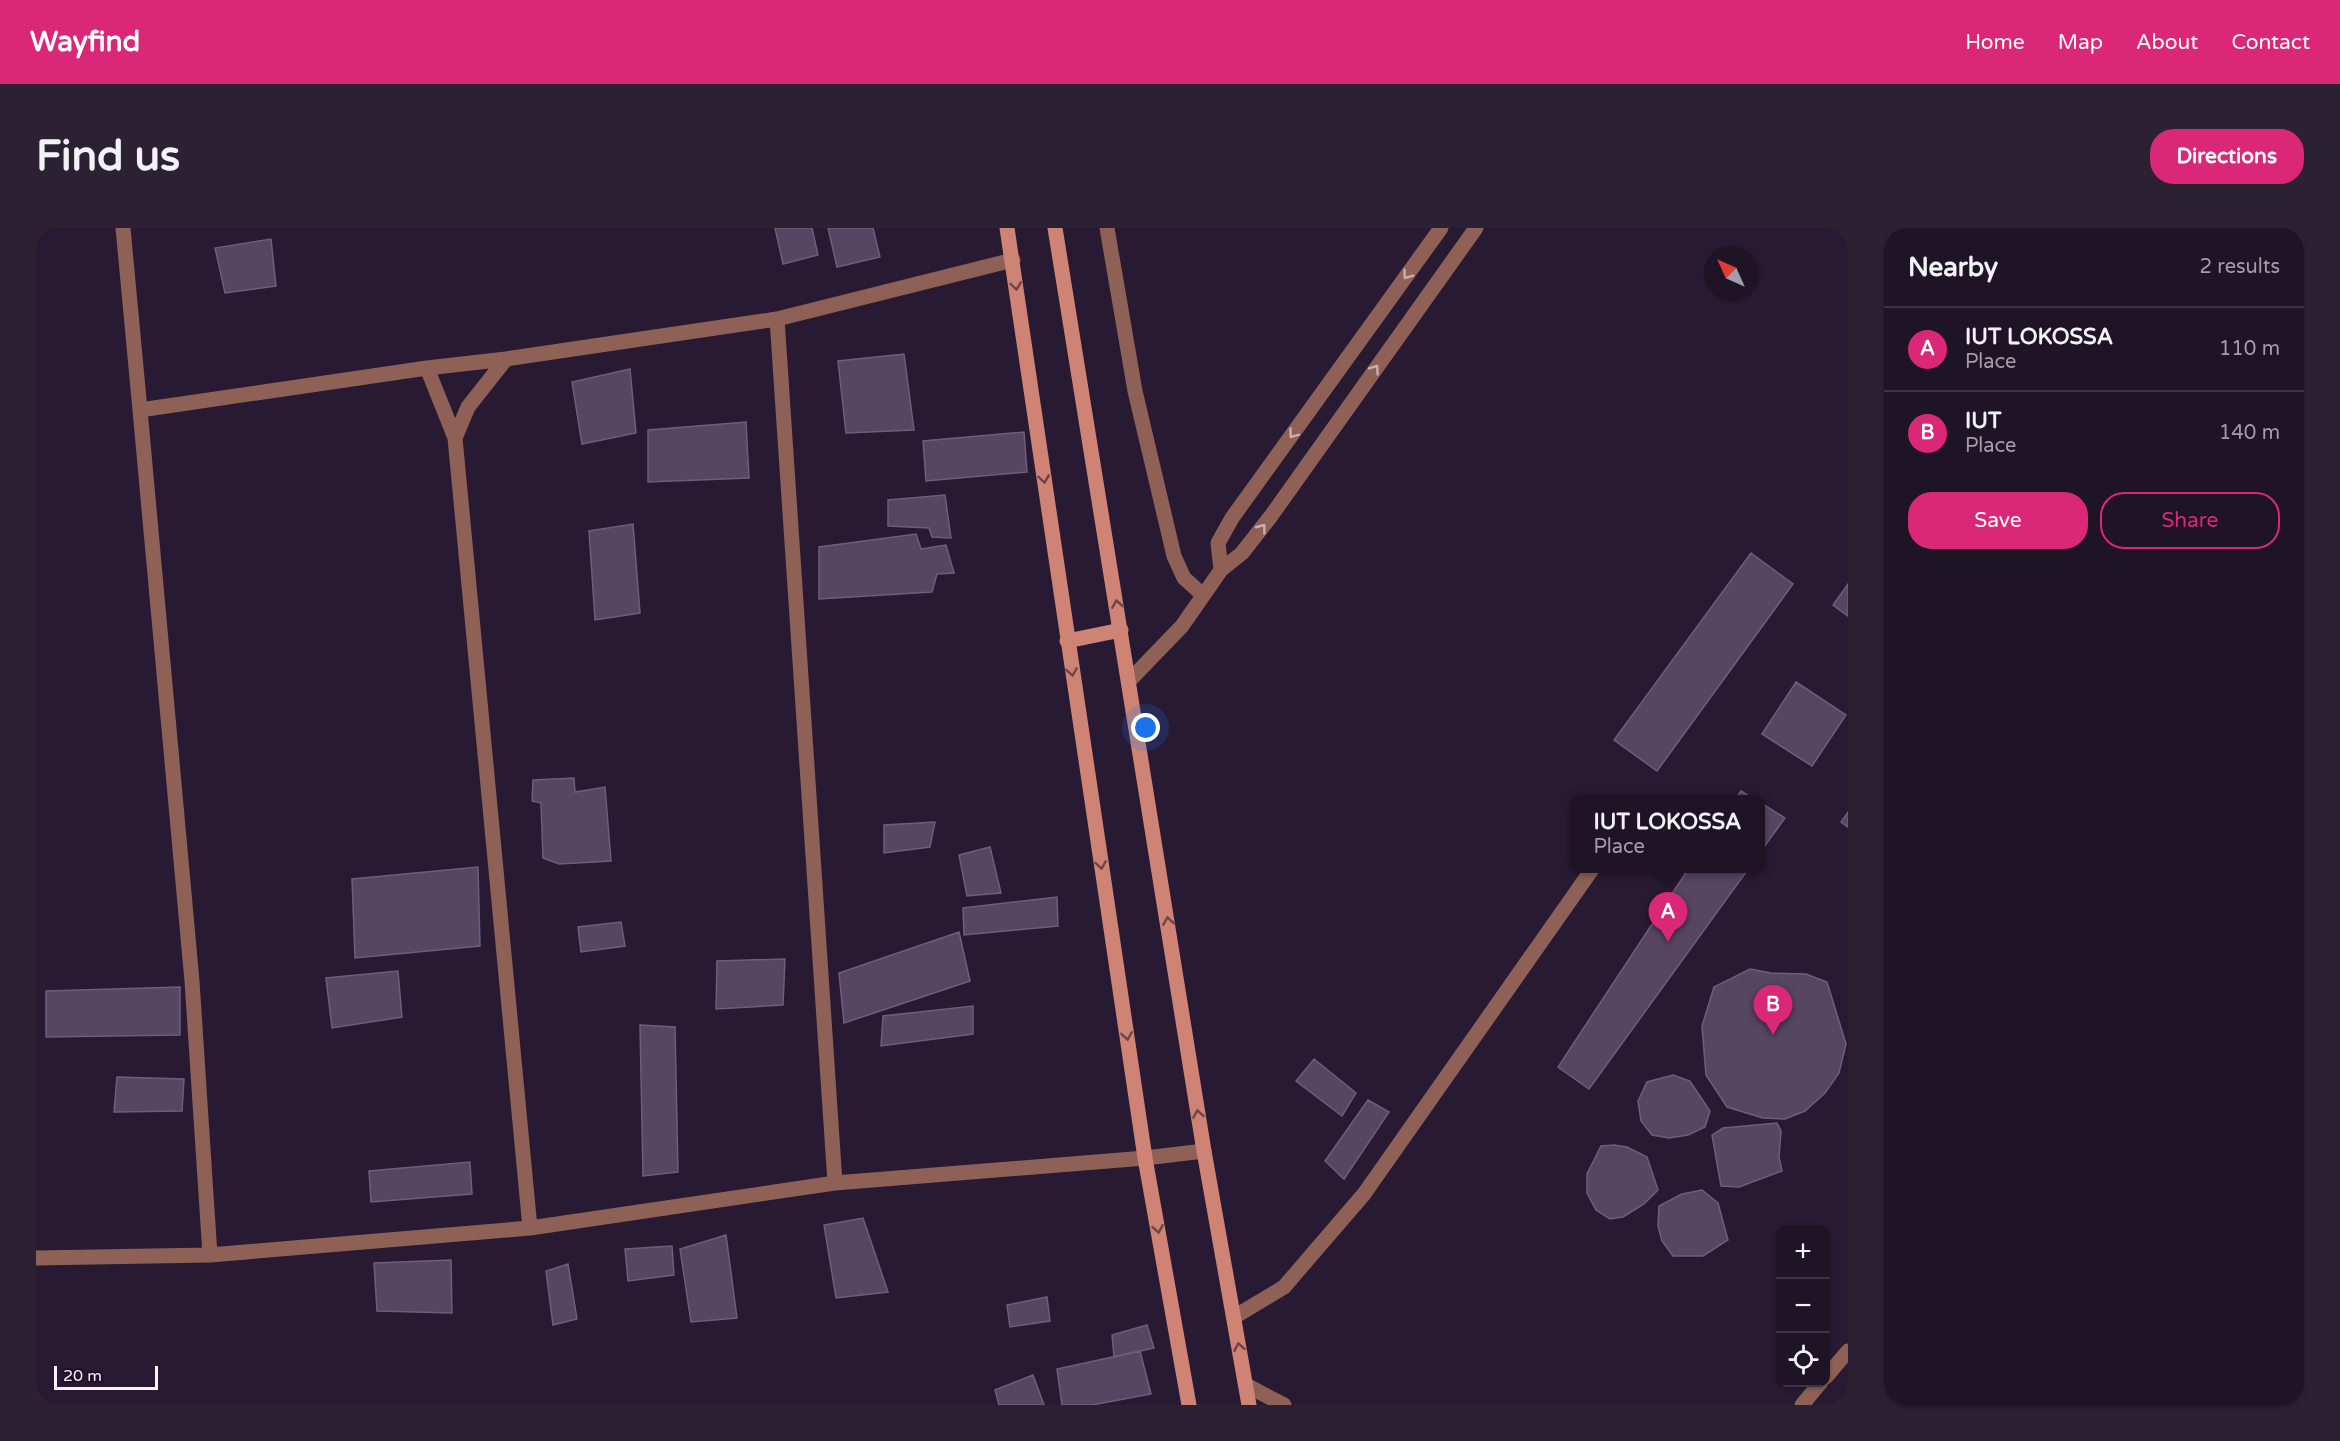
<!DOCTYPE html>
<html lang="en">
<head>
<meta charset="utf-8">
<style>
  :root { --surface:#1e1426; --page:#2b2132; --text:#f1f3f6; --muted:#a19ea7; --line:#3c3343; --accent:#db2777 }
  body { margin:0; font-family:"Varela Round",sans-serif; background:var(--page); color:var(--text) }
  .controls { position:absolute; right:18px; bottom:18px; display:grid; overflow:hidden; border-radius:12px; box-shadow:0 2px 4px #0004 }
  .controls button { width:54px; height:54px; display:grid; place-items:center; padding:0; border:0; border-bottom:2px solid var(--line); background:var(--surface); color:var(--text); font:30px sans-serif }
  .compass { position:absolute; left:1668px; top:18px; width:54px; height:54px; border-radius:50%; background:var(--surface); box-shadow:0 2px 4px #0004; rotate:315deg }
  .scale { position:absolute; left:18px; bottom:15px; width:104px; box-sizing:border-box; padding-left:6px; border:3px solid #f8f1fe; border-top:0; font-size:16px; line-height:21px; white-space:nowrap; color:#f8f1fe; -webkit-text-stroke:4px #1e1028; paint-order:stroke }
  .you { position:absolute; left:1110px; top:500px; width:21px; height:21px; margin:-15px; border:4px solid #fff; border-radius:50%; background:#1a73e8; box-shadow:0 0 0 9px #1a73e833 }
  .badge { display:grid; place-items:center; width:39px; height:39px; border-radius:50%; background:var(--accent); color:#fff; font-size:20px; font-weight:700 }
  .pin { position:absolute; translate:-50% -50px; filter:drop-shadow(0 2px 3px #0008) }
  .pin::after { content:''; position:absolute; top:32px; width:21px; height:18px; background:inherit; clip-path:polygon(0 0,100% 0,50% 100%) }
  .popup { position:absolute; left:1534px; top:567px; width:195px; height:78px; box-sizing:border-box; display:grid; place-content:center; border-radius:12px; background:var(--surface); filter:drop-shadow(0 2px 4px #0005); font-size:20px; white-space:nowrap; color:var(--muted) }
  .popup b { font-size:22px; color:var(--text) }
  .popup::after { content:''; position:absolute; left:50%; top:100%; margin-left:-12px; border:12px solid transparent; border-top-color:var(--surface) }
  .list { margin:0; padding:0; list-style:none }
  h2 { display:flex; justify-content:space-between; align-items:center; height:78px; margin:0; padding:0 24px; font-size:26px }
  h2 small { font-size:20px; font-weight:400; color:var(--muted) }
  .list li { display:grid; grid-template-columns:39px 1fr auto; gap:18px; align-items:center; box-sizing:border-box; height:84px; padding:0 24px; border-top:2px solid var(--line) }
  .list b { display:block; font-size:22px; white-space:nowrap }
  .list p { margin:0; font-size:20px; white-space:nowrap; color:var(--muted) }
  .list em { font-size:20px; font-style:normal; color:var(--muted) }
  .actions { display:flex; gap:12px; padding:18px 24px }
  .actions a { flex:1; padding:14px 0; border:2px solid var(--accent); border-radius:24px; text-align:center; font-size:21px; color:var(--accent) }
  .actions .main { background:var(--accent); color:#fff }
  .icon { flex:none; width:33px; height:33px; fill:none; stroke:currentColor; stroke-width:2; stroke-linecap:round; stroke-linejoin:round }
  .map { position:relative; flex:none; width:1812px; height:1177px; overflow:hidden; border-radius:24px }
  header { display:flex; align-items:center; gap:36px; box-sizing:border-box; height:84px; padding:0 30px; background:var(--accent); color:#fff }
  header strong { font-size:28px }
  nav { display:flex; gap:33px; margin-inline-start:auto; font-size:21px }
  .intro { display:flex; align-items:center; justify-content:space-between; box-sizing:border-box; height:144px; padding:0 36px }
  h1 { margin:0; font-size:42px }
  .button { padding:15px 27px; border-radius:24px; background:var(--accent); color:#fff; font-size:21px; font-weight:700 }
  main { display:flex; gap:36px; padding:0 36px }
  aside { flex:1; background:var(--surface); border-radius:24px; box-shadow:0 2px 4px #0004 }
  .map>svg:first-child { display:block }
  .building { fill:#564663; stroke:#6e5e7b; stroke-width:1.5 }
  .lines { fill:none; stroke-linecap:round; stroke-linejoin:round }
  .lane { stroke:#8e6056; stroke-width:15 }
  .street { stroke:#8e6056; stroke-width:15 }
  .secondary { stroke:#ce8374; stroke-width:15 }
  .oneway { stroke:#c8b0b2 }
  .oneway2 { stroke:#6d444a }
</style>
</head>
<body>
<header>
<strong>Wayfind</strong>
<nav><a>Home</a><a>Map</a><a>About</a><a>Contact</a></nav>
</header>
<div class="intro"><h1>Find us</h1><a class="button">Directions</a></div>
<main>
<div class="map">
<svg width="1812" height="1177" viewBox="0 0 1812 1177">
  <rect width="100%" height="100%" fill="#281a32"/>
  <path class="building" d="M739 0H776L782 27 747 36Z
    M792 0H837L844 29 801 39Z
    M235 11 240 58 189 65 179 20Z
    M868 126 878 202 810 205 802 133Z
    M594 141 600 205 546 216 536 154Z
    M710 194 713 250 612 254V202Z
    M988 204 991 244 890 253 887 213Z
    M909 267 915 310 896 309 893 300 852 298V272Z
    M597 296 604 385 559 392 553 303Z
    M880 306 885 321 910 317 918 345 901 346 896 364 783 371V319Z
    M1715 325 1757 356 1621 543 1578 512Z
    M1812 356V388L1797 377Z
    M1760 454 1810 487 1776 538 1726 506Z
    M538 550 539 564 569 559 575 633 523 636 507 630 505 575 496 573 497 552Z
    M1705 563 1719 572H1699Z
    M1725 575 1749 590 1725 623Z
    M1812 584V599L1805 594Z
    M899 594 894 619 848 625V597Z
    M954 619 965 665 931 668 923 627Z
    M442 639 444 718 319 730 316 651Z
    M1653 640H1713L1553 861 1522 839Z
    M1021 669 1022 698 928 707 927 680Z
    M585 694 589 718 545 724 542 699Z
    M923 704 934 753 808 795 803 745Z
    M749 731 747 777 680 781 681 733Z
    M1714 741 1735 745 1770 746 1791 754 1810 816 1803 845 1789 865 1769 883 1749 891 1727 890 1691 879 1670 847 1666 798 1678 759Z
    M362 743 366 789 296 800 290 750Z
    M144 759V807L10 809V763Z
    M937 778V806L845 818 847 788Z
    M604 797 639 799 642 944 607 948Z
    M1278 831 1320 865 1306 888 1260 853Z
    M1637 847 1654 853 1674 883 1669 899 1652 907 1633 910 1616 907 1605 893 1602 873 1611 854Z
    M81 849 148 851 146 883 78 884Z
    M1332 872 1353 884 1308 951 1289 933Z
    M1741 895 1745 903 1743 929 1746 943 1703 959 1685 958 1676 907 1687 900Z
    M1578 917 1591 919 1611 929 1622 962 1608 976 1587 989 1574 991 1560 982 1551 965V946L1565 918Z
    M434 934 436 966 335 974 333 943Z
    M1666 962 1682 975 1692 1012 1667 1028H1637L1626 1013 1622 998 1623 978 1646 966Z
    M827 990 852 1064 800 1070 788 997Z
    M690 1007 701 1090 655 1094 644 1021Z
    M636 1018 638 1047 592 1053 589 1021Z
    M415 1032 416 1085 341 1083 338 1035Z
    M532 1036 541 1091 517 1097 510 1043Z
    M1011 1069 1014 1093 974 1099 971 1077Z
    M1111 1097 1118 1120 1078 1129 1076 1107Z
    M1104 1123 1115 1166 1056 1177H1026L1021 1141Z
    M997 1147 1008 1177H963L959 1162Z"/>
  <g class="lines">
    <path class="lane" d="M1071 0 1099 163 1138 328 1148 350 1167 367
      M1185 342 1182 315 1196 290 1405 0
      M1093 453 1146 398 1185 342 1206 325 1235 288 1440 0
      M1198 1089 1248 1059 1328 966 1557 640"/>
    <path class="street" d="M87 0 104 182
      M419 210 391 140 470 131
      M799 955 741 91 977 32
      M494 1000 419 210 432 179 470 131 741 91
      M174 1027 156 753 104 182 391 140
      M0 1030 174 1027 494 1000 799 955 1109 930 1168 923
      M1790 1149 1812 1123
      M1210 1157 1248 1177
      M1766 1177 1785 1154"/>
    <path class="secondary" d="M971 0 1109 930 1153 1177
      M1019 0 1168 923 1213 1177
      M1031 413 1085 402"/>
  </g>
  <defs><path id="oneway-chevron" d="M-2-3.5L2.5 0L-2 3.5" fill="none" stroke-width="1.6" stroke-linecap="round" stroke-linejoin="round" transform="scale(1.5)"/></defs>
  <g class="oneway">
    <use href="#oneway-chevron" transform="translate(1371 47) rotate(126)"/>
    <use href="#oneway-chevron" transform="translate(1339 141) rotate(-55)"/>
    <use href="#oneway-chevron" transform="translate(1257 206) rotate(126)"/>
    <use href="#oneway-chevron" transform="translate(1226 300) rotate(-53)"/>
  </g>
  <g class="oneway2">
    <use href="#oneway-chevron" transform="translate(980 58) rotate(82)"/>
    <use href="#oneway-chevron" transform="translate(1008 251) rotate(82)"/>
    <use href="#oneway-chevron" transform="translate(1081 376) rotate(-99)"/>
    <use href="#oneway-chevron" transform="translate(1036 444) rotate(81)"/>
    <use href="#oneway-chevron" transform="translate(1065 637) rotate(81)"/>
    <use href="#oneway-chevron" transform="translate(1132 693) rotate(-99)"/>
    <use href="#oneway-chevron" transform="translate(1091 808) rotate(81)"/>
    <use href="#oneway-chevron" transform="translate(1162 886) rotate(-99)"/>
    <use href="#oneway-chevron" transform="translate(1122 1001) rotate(80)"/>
    <use href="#oneway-chevron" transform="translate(1203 1119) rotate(-100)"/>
  </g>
</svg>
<div class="controls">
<button>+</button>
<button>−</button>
<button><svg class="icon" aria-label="locate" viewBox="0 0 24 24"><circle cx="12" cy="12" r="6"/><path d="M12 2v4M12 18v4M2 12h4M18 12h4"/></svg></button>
</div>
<svg class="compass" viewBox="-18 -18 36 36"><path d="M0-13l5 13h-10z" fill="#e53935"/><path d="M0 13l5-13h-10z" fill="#a19ea7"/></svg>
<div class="scale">20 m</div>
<div class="you"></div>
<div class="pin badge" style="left:1632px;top:714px">A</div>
<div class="popup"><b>IUT LOKOSSA</b>Place</div>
<div class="pin badge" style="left:1737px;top:807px">B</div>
</div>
<aside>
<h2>Nearby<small>2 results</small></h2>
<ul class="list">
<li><span class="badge">A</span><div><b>IUT LOKOSSA</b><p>Place</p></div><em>110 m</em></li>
<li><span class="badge">B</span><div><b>IUT</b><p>Place</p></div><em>140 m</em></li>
</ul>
<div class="actions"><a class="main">Save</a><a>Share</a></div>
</aside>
</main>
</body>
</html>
